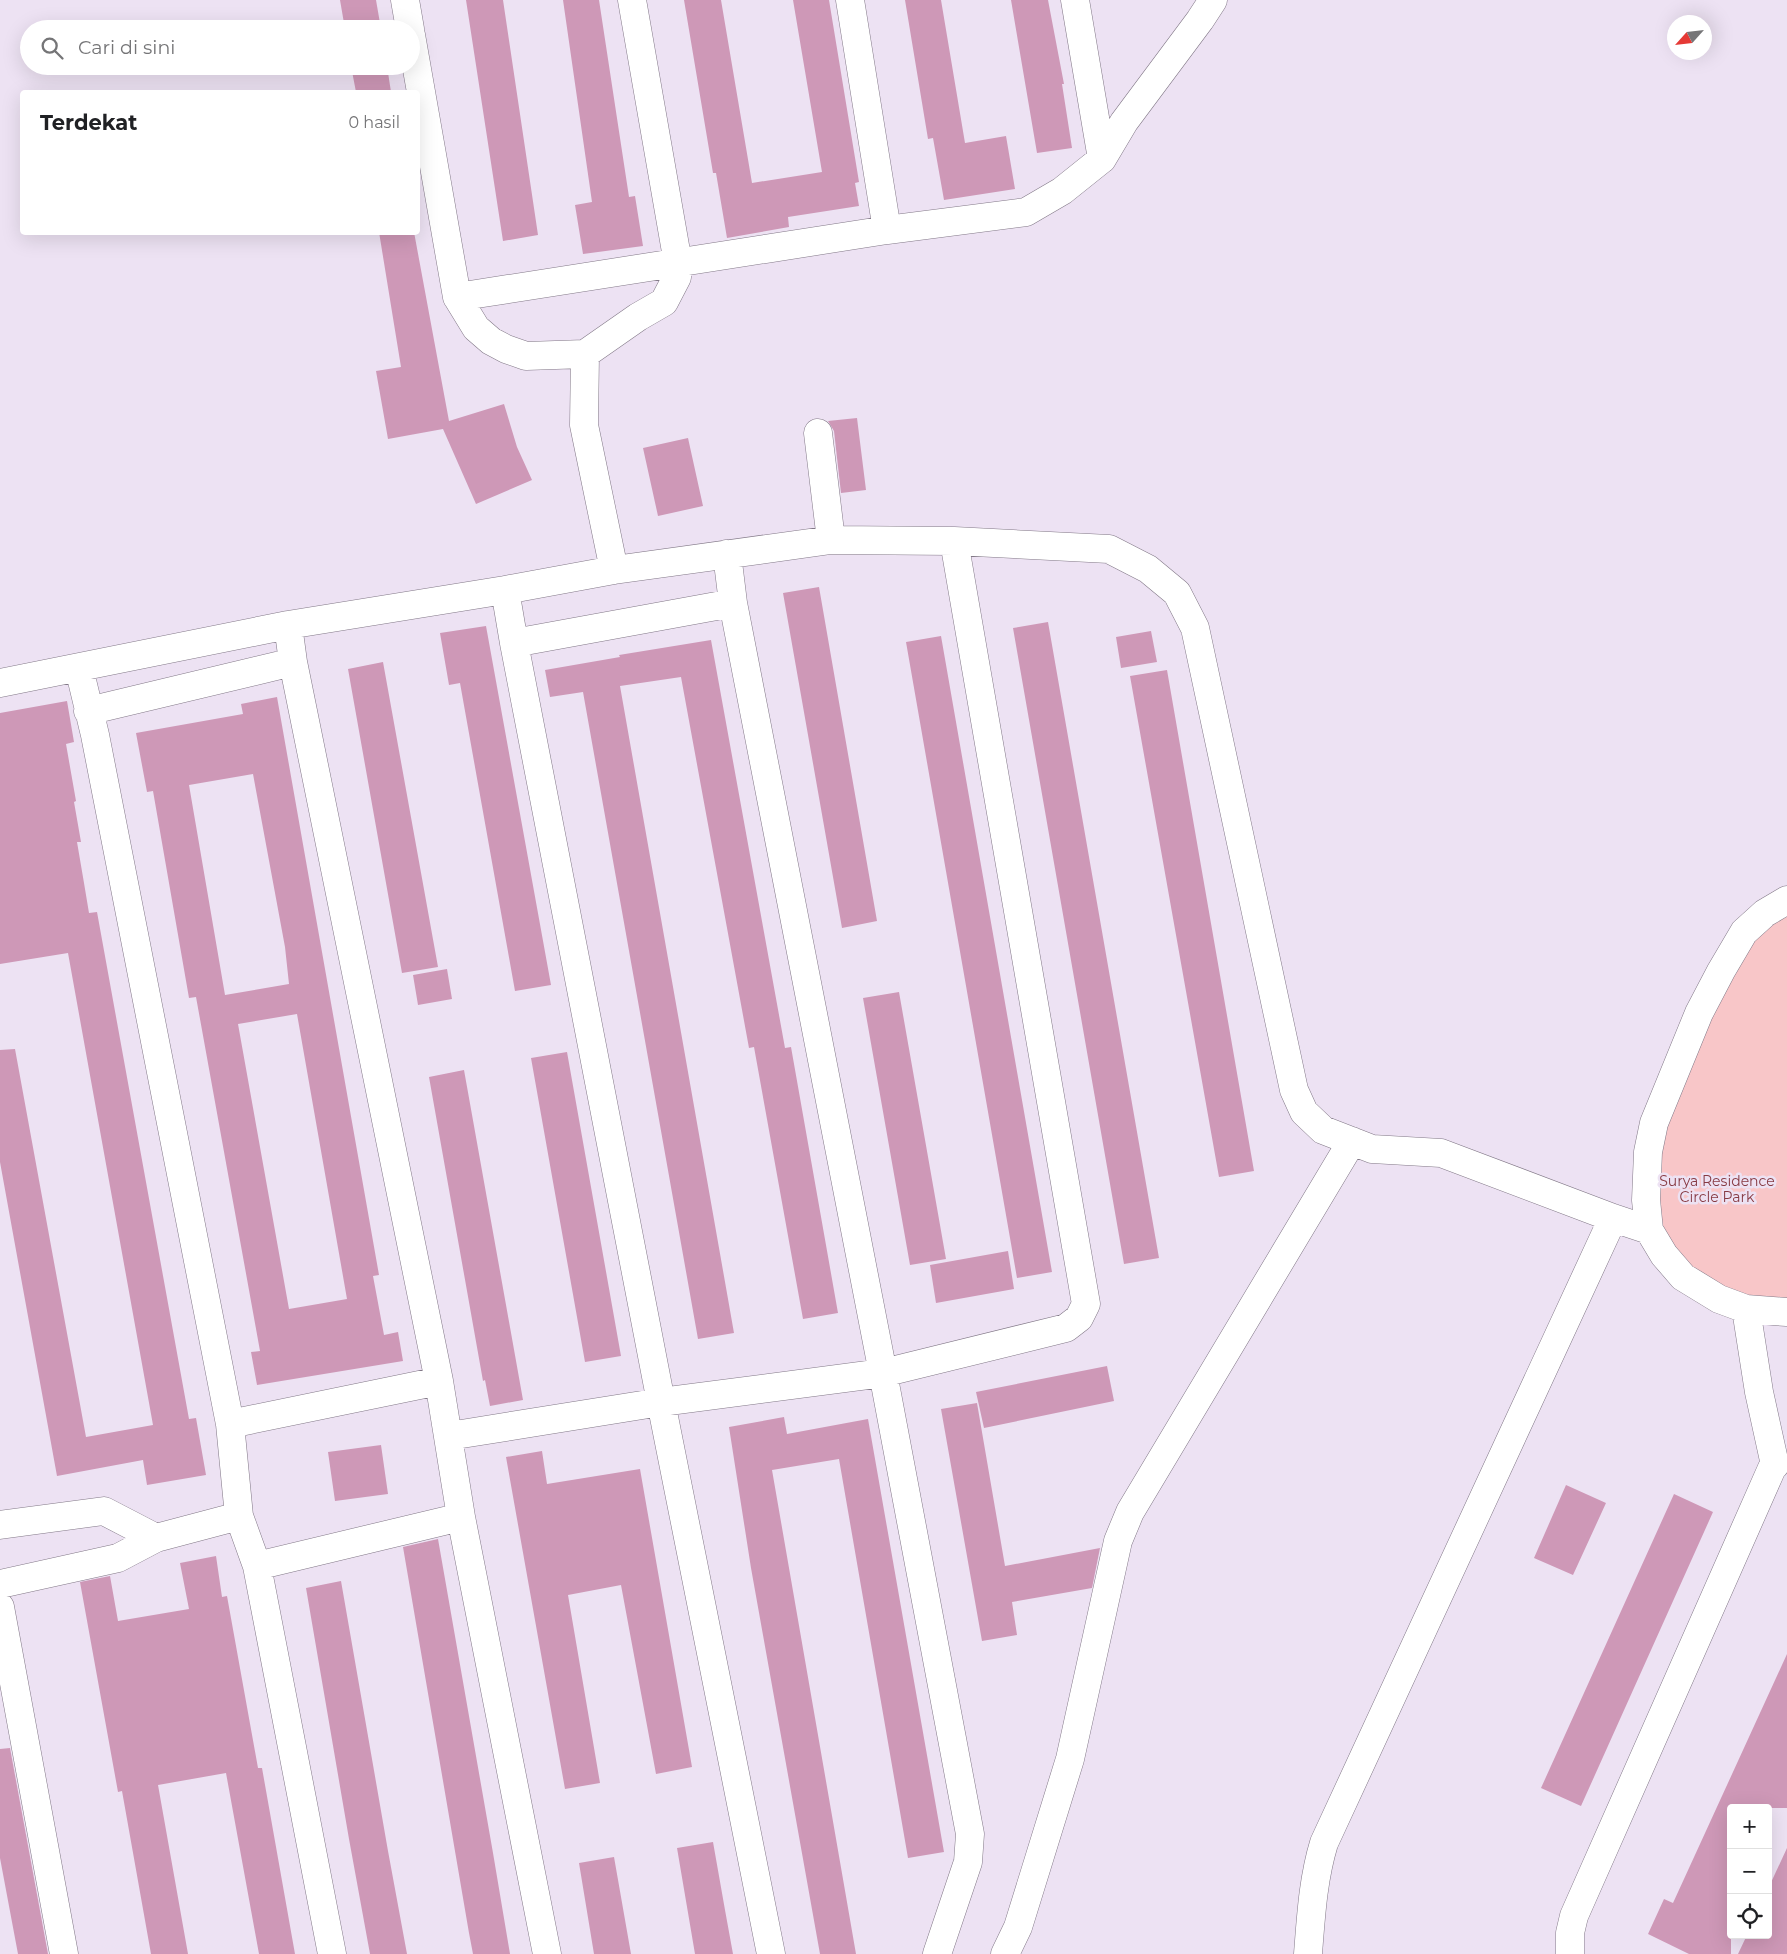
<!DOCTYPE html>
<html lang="id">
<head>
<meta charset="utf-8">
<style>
  :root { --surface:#fff; --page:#f6f6f6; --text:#202124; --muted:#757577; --line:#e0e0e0 }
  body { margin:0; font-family:Montserrat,sans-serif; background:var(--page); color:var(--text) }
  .controls { position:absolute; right:15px; bottom:15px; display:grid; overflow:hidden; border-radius:5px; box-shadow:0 5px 20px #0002 }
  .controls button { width:45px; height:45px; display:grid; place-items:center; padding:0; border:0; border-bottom:1px solid var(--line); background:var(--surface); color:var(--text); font:25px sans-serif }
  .compass { position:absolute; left:1667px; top:15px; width:45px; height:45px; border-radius:50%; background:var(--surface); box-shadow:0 5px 20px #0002; rotate:243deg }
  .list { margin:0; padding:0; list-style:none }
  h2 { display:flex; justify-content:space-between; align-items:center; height:65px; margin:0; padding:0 20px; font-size:21px }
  h2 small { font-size:16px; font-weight:400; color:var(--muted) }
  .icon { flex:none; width:28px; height:28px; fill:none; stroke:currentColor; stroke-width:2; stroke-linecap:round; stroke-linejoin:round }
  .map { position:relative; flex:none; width:1787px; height:1954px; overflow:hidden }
  .search { position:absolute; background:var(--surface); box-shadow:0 5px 20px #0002; left:20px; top:20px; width:400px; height:55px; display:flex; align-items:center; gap:12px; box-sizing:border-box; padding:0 18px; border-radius:28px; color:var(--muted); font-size:19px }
  .panel { position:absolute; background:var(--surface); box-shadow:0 5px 20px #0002; left:20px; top:90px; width:400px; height:145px; border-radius:5px }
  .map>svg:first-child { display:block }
  .green { fill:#f8c6c8 }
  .building { fill:#ce98b7; fill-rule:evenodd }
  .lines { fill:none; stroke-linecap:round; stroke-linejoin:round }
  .minor-casing { stroke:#827887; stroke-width:29 }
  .minor { stroke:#fff; stroke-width:28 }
  .labels { text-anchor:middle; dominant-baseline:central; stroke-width:5; stroke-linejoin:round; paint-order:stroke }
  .park-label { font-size:14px; fill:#873a43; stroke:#ede2f3 }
</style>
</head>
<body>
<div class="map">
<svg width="1787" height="1954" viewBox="0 0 1787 1954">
  <rect width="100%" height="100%" fill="#ede2f3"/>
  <path class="green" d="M1787 900V1312L1683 1277 1646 1200 1648 1152 1721 971Z"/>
  <path class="building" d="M340 0H376L381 29H345Z
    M466 0H503L538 235 503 241Z
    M563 0H599L629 197 635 196 643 246 583 254 575 205 592 202Z
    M684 0H721L752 183 822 172 793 0H829L859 182 855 183 859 206 788 217 789 227 727 238 716 173H713Z
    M905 0H941L965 143 1006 136 1015 189 944 200 933 138 928 139Z
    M1011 0H1048L1064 84H1062L1072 148 1037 153Z
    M351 66H387L391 92H356Z
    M379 232H414L449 421 504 404 517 447 532 480 476 504 443 429 388 439 376 371 401 367Z
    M857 418 866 490 841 493 834 431 828 421Z
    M688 438 703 506 658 516 643 448Z
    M819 587 877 921 842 928 783 593Z
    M1048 622 1159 1258 1124 1264 1013 628Z
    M486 626 551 985 515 991 460 683 449 685 440 633Z
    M1151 631 1157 662 1121 668 1116 637Z
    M941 636 1052 1272 1017 1278 906 642Z
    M711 640 785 1048 791 1047 838 1313 803 1319 754 1047 749 1048 681 677 620 686 734 1333 698 1339 583 692 550 697 545 670 620 657 619 655Z
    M383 662 438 967 402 973 348 669Z
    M1167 670 1254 1171 1219 1177 1130 676Z
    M277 697 379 1275 373 1276 384 1335 398 1332 403 1361 257 1385 251 1352 260 1351 202 1030 196 997 189 998 153 791 147 792 136 733 243 714 241 704ZM253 774 285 947 289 984 225 995 189 785ZM297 1014 347 1299 289 1309 238 1024Z
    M67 701 74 742 66 744 76 801 74 802 81 842H77L84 883 89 913 97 912 189 1419 196 1418 206 1475 147 1485 143 1460 57 1476 0 1162V1050L15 1049 86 1437 153 1425 68 953 0 964V713Z
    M447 969 452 999 418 1005 413 975Z
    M899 992 946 1259 910 1265 863 998Z
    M567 1052 621 1356 585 1362 531 1058Z
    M464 1070 523 1400 490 1406 485 1380 483 1381 429 1077Z
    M1008 1251 1014 1289 936 1303 930 1265Z
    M1107 1366 1114 1401 984 1428 976 1392Z
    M977 1403 1005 1566 1100 1548 1092 1588 1012 1602 1017 1635 982 1641 941 1409Z
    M784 1417 787 1434 868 1419 944 1852 908 1858 839 1459 772 1470 856 1954H820L751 1568 729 1427Z
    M381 1445 388 1494 335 1501 328 1452Z
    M542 1451 547 1484 640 1469 692 1767 656 1774 621 1585 568 1595 600 1783 565 1789 506 1457Z
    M1566 1485 1606 1503 1573 1575 1534 1558Z
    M1674 1494 1713 1512 1581 1806 1541 1788Z
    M438 1539 493 1853 510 1954H473L469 1933 403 1547Z
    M216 1556 222 1597 227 1596 258 1768H262L295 1954H259L226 1773 158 1785 188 1954H151L122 1791 118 1792 80 1582 110 1576 118 1621 189 1609 180 1563Z
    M341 1581 388 1851 407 1954H370L349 1839 306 1588Z
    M1787 1654V1808H1731V1954H1689L1648 1934 1664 1899 1673 1903Z
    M10 1748 48 1954H18L0 1858V1749Z
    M713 1842 725 1910 733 1954H695L677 1848Z
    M1787 1848V1954H1738L1747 1935H1768V1889Z
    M614 1857 631 1954H594L579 1863Z"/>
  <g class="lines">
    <defs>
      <path id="minor" d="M405 0 410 29
        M850 0 887 230
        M411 35 457 297 887 230 1026 212 1062 191 1102 159 1075 0
        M1102 159 1124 122 1200 20 1213 0
        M457 297 476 328 491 341 506 349 526 356 585 354 638 317 664 302 677 277 678 263 632 0
        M585 354 584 425 614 570
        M818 433 831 540
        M727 554 733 603 883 1373 970 1834 968 1862 937 1954
        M505 590 514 643 661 1402 771 1954
        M288 625 293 662 439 1381 461 1517 547 1954
        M514 643 733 603
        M79 668 95 735 230 1424 239 1516 257 1566 332 1954
        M0 683 288 625 505 590 614 570 831 540 954 541 1109 549 1148 569 1177 593 1195 628 1294 1090 1304 1112 1323 1130 1372 1149 1441 1153 1613 1218 1649 1230
        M88 711 293 662
        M1787 900 1765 913 1744 932 1721 971 1699 1013 1654 1123 1648 1152 1646 1200 1649 1230 1664 1255 1683 1277 1719 1299 1746 1309 1787 1312
        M1746 1309 1759 1392 1775 1465
        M230 1424 439 1381
        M449 1436 661 1402 883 1373 1066 1328 1079 1318 1086 1304 954 541
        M0 1525 104 1511 156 1538
        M257 1566 461 1517
        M0 1584 118 1558 156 1538 239 1516
        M0 1607 64 1954
        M1005 1954 1018 1927 1070 1759 1118 1541 1130 1512 1352 1141
        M1308 1954C1311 1916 1313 1879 1324 1843L1613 1218
        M1570 1954V1933L1574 1916 1772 1468 1775 1465"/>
    </defs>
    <use href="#minor" class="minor-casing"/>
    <use href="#minor" class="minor"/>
  </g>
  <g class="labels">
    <g class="park-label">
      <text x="1717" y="1181">Surya Residence<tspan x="1717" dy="16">Circle Park</tspan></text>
    </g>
  </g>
</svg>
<div class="controls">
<button>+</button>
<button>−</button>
<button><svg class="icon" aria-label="locate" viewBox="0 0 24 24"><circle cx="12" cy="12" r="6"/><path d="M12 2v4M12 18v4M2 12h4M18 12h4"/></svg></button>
</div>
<svg class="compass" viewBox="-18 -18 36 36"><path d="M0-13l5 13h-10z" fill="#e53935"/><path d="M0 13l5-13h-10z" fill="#757577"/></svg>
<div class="search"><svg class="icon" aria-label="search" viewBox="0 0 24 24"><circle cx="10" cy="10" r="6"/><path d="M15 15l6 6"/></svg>Cari di sini</div>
<section class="panel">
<h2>Terdekat<small>0 hasil</small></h2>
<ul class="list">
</ul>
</section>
</div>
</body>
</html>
